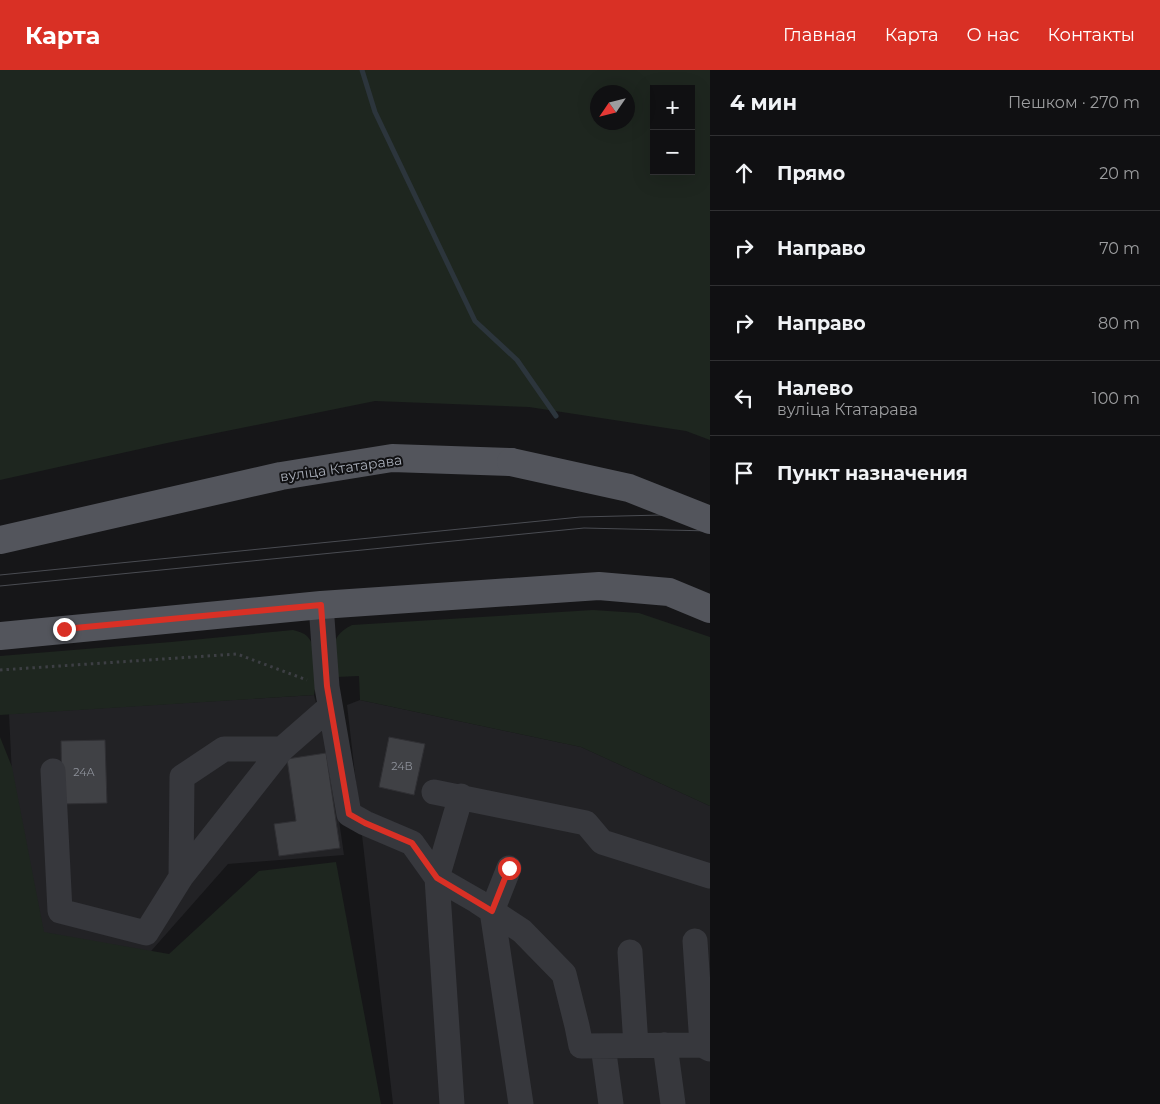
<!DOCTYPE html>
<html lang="ru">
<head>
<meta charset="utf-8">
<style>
  :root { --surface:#101012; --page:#1e1e20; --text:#f1f3f6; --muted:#9c9d9f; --line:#303032; --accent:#d93025 }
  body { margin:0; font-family:Montserrat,sans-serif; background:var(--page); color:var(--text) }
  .controls { position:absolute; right:15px; top:15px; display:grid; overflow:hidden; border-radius:0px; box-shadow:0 5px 20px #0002 }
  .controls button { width:45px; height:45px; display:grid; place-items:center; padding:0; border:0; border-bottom:1px solid var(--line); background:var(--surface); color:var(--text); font:25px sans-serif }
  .compass { position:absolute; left:590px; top:15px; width:45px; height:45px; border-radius:50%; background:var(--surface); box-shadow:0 5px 20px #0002; rotate:235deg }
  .stop { position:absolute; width:15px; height:15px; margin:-11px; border:4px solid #d93025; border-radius:50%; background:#fff }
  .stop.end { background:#d93025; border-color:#fff; box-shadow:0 1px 5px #0008 }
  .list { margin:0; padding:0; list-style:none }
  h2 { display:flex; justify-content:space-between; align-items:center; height:65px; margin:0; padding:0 20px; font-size:21px }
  h2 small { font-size:16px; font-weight:400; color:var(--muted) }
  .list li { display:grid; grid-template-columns:32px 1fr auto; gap:15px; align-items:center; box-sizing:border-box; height:75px; padding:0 20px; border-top:1px solid var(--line) }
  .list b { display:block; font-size:19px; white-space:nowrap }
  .list p { margin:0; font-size:16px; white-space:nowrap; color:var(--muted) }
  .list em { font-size:16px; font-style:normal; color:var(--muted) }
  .icon { flex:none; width:28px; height:28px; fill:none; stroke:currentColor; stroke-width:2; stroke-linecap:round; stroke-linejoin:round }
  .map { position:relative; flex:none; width:710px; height:1034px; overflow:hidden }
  header { display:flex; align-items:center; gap:30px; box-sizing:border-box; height:70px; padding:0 25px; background:var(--accent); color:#fff }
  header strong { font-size:24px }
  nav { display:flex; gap:28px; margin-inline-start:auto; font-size:18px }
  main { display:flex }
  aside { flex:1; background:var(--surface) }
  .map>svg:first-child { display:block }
  .built { fill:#222225 }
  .green { fill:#1e261f; fill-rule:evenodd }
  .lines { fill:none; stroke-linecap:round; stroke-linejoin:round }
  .stream { stroke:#2c353c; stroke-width:5 }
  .building { fill:#404145; stroke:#303034 }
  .path { stroke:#3d3f44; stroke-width:3; stroke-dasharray:2.5 4; stroke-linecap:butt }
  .minor { stroke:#37383d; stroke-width:25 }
  .major { stroke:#53555c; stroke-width:28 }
  .tram { stroke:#4a4c52; stroke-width:1 }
  .major-bridge { stroke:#53555c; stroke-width:28 }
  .route { stroke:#d93025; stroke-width:6 }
  .labels { text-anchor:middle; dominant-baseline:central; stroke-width:4; stroke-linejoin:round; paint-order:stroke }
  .number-label { font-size:11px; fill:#8e929b }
  .street-label { font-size:14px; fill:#a8adb8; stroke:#111113 }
</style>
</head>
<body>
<header>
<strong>Карта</strong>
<nav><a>Главная</a><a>Карта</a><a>О нас</a><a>Контакты</a></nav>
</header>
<main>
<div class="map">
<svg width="710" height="1034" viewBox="0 0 710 1034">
  <rect width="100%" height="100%" fill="#161618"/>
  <path class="built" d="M314 625 329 681 344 785 228 794 137 897 20 871 9 644Z
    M360 630 581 677 710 736V1034H393L347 635Z"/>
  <path class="green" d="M0 0H710V370L686 361 529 337 375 331 167 373 0 410ZM654 19H691V101H654ZM628 22V52H598V22Z
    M593 540 639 543 710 567V736L581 677 360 630 359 606 336 607C334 584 327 567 352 555Z
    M293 560C300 562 306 563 310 570 319 582 317 611 314 625L0 645V586L171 572Z
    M0 667 12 697 44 862 169 884 259 801 336 792 381 1034H0Z"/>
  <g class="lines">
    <path class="stream" d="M362 0 375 42 475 251 517 290 556 346"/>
  </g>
  <path class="building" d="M389 667 425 674 414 725 379 717Z
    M105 670 107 733 62 734 61 671Z
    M326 683 340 778 279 786 274 754 296 751 287 689Z"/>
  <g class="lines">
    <path class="path" d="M0 600 237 584 307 610"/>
    <path class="minor" d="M321 535 327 617 349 744 365 753 412 773 437 808 477 831 522 861 564 904 577 956 581 976 702 975 710 979
      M53 701 60 841 146 863 181 807 282 679 330 637
      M434 722 586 753 602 772 710 806
      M509 798 492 841 521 1034
      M181 807 182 707 224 679H282
      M695 871 702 975
      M630 882 636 976
      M665 975 673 1034
      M603 976 611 1034
      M452 1034 437 808 461 726"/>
    <path class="major" d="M0 470 281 406 392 388 511 392
      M0 566 321 535 599 516 669 522 710 539"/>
    <path class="tram" d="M0 505 580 447 702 444 710 446
      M0 516 584 458 710 461"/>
    <path class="major-bridge" d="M511 392 629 418 710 450"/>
  </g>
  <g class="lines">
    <path class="route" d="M64 559 321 535 327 616 349 744 365 753 412 773 437 808 492 841 509 798"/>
  </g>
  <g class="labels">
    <g class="number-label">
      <text x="402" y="696">24В</text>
      <text x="84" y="702">24А</text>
    </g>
    <g class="street-label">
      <text transform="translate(341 398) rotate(-8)">вуліца Ктатарава</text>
    </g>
  </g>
</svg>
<div class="controls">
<button>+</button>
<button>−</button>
</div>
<svg class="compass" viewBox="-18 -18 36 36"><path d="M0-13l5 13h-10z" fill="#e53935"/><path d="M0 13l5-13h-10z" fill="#9c9d9f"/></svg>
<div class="stop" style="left:509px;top:798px"></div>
<div class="stop end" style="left:64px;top:559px"></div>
</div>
<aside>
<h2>4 мин<small>Пешком · 270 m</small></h2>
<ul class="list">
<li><svg class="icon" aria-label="ahead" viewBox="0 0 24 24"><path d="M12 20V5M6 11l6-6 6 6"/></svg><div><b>Прямо</b></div><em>20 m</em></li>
<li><svg class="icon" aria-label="right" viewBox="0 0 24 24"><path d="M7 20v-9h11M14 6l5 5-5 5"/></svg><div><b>Направо</b></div><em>70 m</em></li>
<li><svg class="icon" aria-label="right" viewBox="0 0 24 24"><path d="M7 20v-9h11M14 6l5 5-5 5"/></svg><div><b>Направо</b></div><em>80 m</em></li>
<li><svg class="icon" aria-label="left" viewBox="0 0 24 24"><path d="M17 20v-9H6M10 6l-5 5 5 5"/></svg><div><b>Налево</b><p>вуліца Ктатарава</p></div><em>100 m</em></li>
<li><svg class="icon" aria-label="arrive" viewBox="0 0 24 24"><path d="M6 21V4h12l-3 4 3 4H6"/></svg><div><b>Пункт назначения</b></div></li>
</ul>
</aside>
</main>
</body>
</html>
